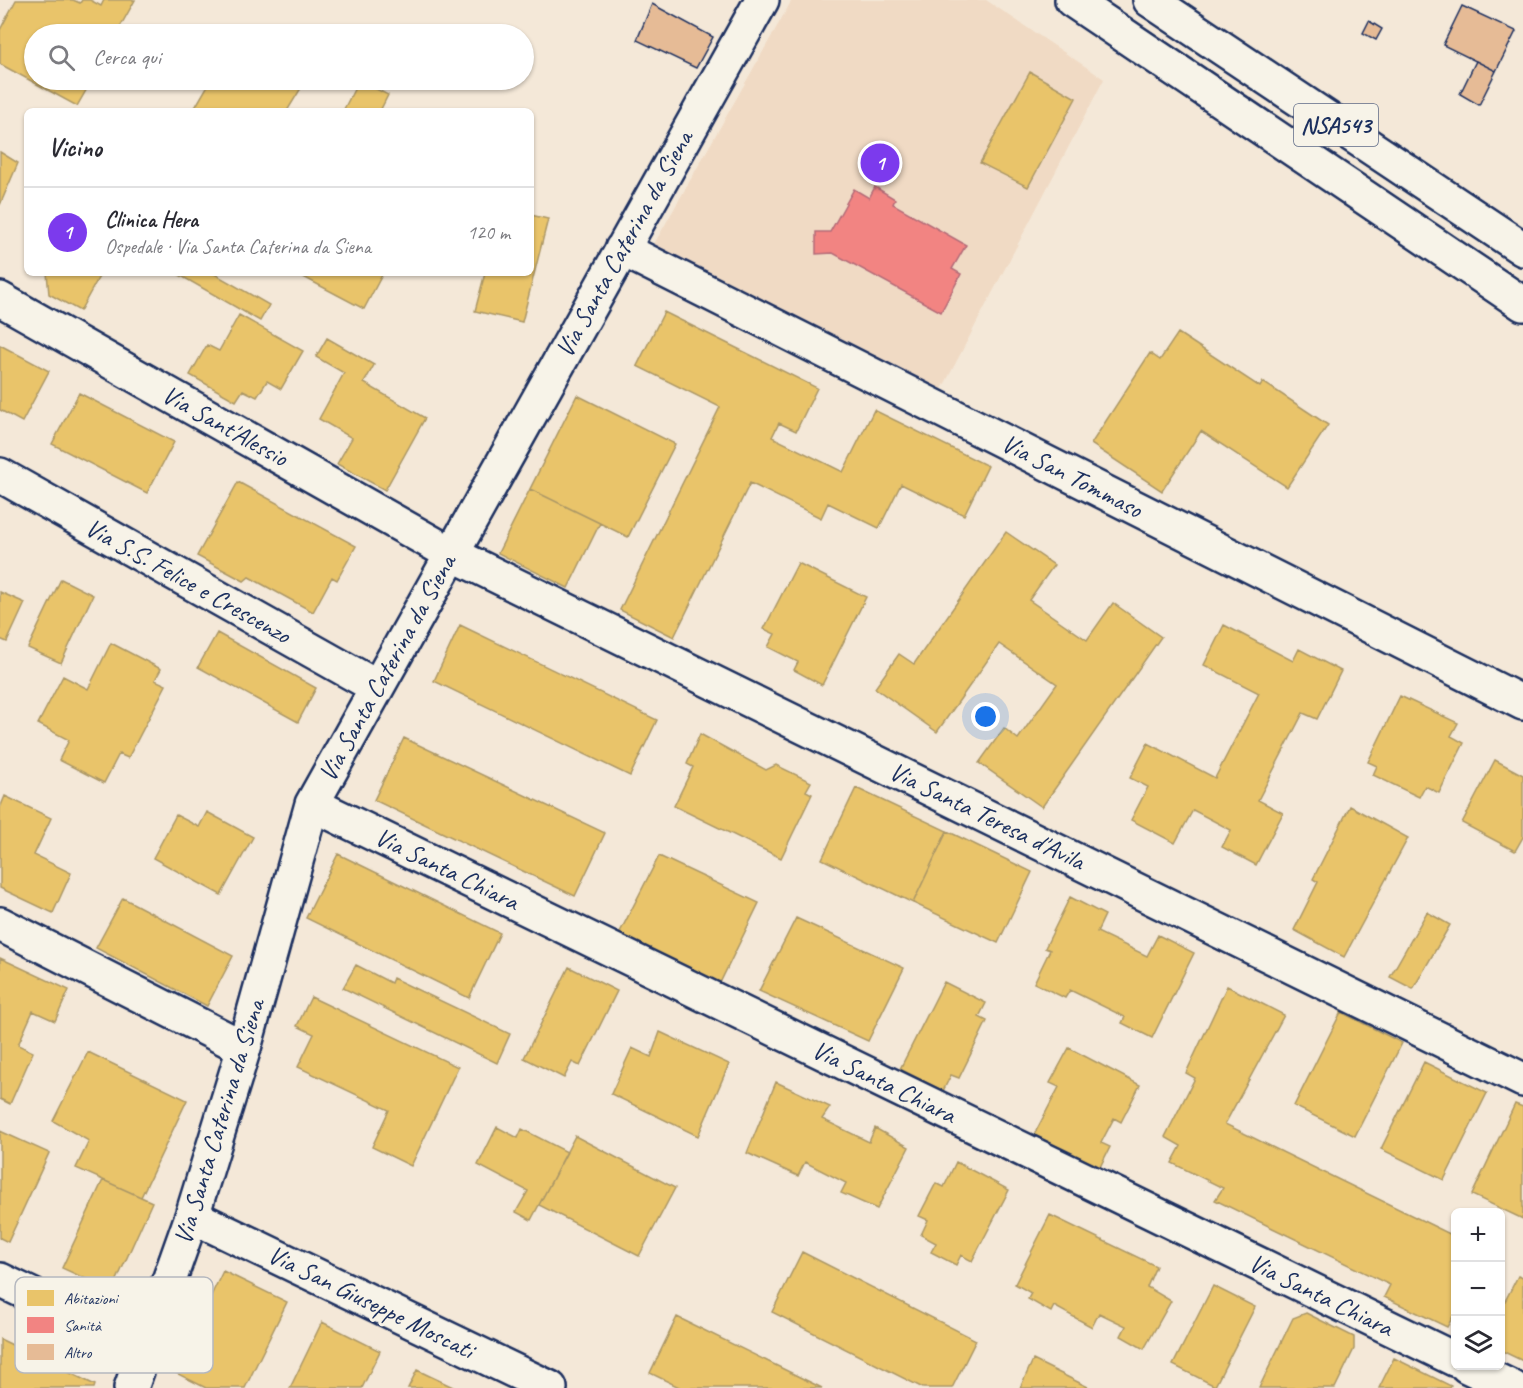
<!DOCTYPE html>
<html lang="it">
<head>
<meta charset="utf-8">
<style>
  :root { --surface:#fff; --page:#f7f7f7; --text:#2b2b33; --muted:#7c7c81; --line:#e1e1e2; --accent:#7c3aed }
  body { margin:0; font-family:Caveat,sans-serif; background:var(--page); color:var(--text) }
  .controls { position:absolute; right:18px; bottom:18px; display:grid; overflow:hidden; border-radius:9px; box-shadow:0 2px 4px #0004 }
  .controls button { width:54px; height:54px; display:grid; place-items:center; padding:0; border:0; border-bottom:2px solid var(--line); background:var(--surface); color:var(--text); font:30px sans-serif }
  .you { position:absolute; left:986px; top:717px; width:21px; height:21px; margin:-15px; border:4px solid #fff; border-radius:50%; background:#1a73e8; box-shadow:0 0 0 9px #1a73e833 }
  .badge { display:grid; place-items:center; width:39px; height:39px; border-radius:50%; background:var(--accent); color:#fff; font-size:20px; font-weight:700 }
  .pin { position:absolute; translate:-50% -50%; border:3px solid #fff; box-shadow:0 2px 6px #0006 }
  .list { margin:0; padding:0; list-style:none }
  h2 { display:flex; justify-content:space-between; align-items:center; height:78px; margin:0; padding:0 24px; font-size:26px }
  h2 small { font-size:20px; font-weight:400; color:var(--muted) }
  .list li { display:grid; grid-template-columns:39px 1fr auto; gap:18px; align-items:center; box-sizing:border-box; height:90px; padding:0 24px; border-top:2px solid var(--line) }
  .list b { display:block; font-size:22px; white-space:nowrap }
  .list p { margin:0; font-size:20px; white-space:nowrap; color:var(--muted) }
  .list em { font-size:20px; font-style:normal; color:var(--muted) }
  .icon { flex:none; width:33px; height:33px; fill:none; stroke:currentColor; stroke-width:2; stroke-linecap:round; stroke-linejoin:round }
  .map { position:relative; flex:none; width:1523px; height:1388px; overflow:hidden }
  .search { position:absolute; background:var(--surface); box-shadow:0 2px 4px #0004; left:24px; top:24px; width:510px; height:66px; display:flex; align-items:center; gap:15px; box-sizing:border-box; padding:0 21px; border-radius:33px; color:var(--muted); font-size:22px }
  .panel { position:absolute; background:var(--surface); box-shadow:0 2px 4px #0004; left:24px; top:108px; width:510px; height:168px; border-radius:9px }
  .map>svg:first-child { display:block }
  .built { fill:#f0dac4 }
  .homes { fill:#e9c46a; stroke:#ab9766; stroke-width:1.5 }
  .health { fill:#f28482; stroke:#b26a77; stroke-width:1.5 }
  .building { fill:#e6bb96; stroke:#1b2f5e; stroke-width:1.5 }
  .lines { fill:none; stroke-linecap:round; stroke-linejoin:round }
  .minor-casing { stroke:#1b2f5e; stroke-width:38 }
  .highway-casing { stroke:#1b2f5e; stroke-width:38 }
  .minor { stroke:#f7f3e8; stroke-width:33 }
  .highway { stroke:#f7f3e8; stroke-width:33 }
  .labels { text-anchor:middle; dominant-baseline:central; stroke-width:6; stroke-linejoin:round; paint-order:stroke }
  .shield { fill:#f7f3e8; stroke:#5d6a87; stroke-width:1.5 }
  .shield-label { font-size:24px; font-weight:bold; fill:#1b2f5e }
  .street-label { font-size:26px; fill:#1b2f5e; stroke:#f7f3e8 }
  .key { fill:#f7f3e8; stroke:#b5b8bf; stroke-width:1.5 }
  .key-label { font-size:16px; fill:#1b2f5e }
</style>
</head>
<body>
<div class="map">
<svg width="1523" height="1388" viewBox="0 0 1523 1388">
  <rect width="100%" height="100%" fill="#f4e8d8"/>
  <filter id="ink" filterUnits="userSpaceOnUse"><feTurbulence type="fractalNoise" baseFrequency=".0167" numOctaves="2"/><feDisplacementMap in="SourceGraphic" scale="12" xChannelSelector="R" yChannelSelector="G"/><feConvolveMatrix kernelMatrix="1 2 1 2 8 2 1 2 1" color-interpolation-filters="sRGB"/></filter>
  <g filter="url(#ink)">
    <path class="built" d="M792 0H986L1104 79 940 393 653 246Z"/>
    <path class="homes" d="M16 0H73L80 3 82 0H90L101 6 104 0H135L116 34H34V80H92L77 106 0 64V30Z
      M1030 72 1076 98 1028 187 980 163Z
      M211 80H306L287 111H193Z
      M359 80 388 95 380 111H343Z
      M0 152 18 163 0 205Z
      M531 215 548 219 522 322 475 311 485 273H531Z
      M47 273H101L80 311 49 294Z
      M176 273H213L269 305 260 321Z
      M296 273H383L364 309Z
      M664 312 817 388 796 431 779 423 772 437 843 472 874 410 988 466 964 515 901 484 879 528 828 503 821 518 750 483 674 637 620 610 720 407 637 366Z
      M239 315 303 351 281 389 267 381 257 397 243 390 236 401 190 375 207 345 219 351Z
      M1178 333 1260 387 1263 382 1328 425 1287 487 1201 431 1162 491 1091 444 1150 353 1160 360Z
      M327 338 374 365 364 383 425 418 385 490 337 464 352 438 319 419 344 373 316 357Z
      M0 345 49 371 22 422 0 410Z
      M79 393 174 442 147 493 52 444Z
      M577 395 675 444 628 537 530 489Z
      M238 482 356 546 337 580 332 577 313 612 249 577 244 581 197 556Z
      M530 489 600 523 568 588 498 553Z
      M1006 532 1054 565 1029 600 1087 640 1113 603 1161 637 1042 807 979 763 1004 728 1018 739 1057 684 999 644 937 732 875 688 899 654 914 664Z
      M798 563 866 597 822 685 794 670 798 662 768 647 775 634 764 629Z
      M61 579 93 595 61 663 28 648Z
      M0 592 25 603 7 642 0 639Z
      M460 625 657 720 630 776 434 681Z
      M1224 625 1293 661 1299 649 1341 671 1317 719 1303 713 1258 800 1283 813 1256 865 1222 847 1231 830 1193 810 1175 843 1131 820 1148 787 1130 778 1148 743 1215 778 1259 693 1204 665Z
      M217 633 316 688 298 722 198 667Z
      M111 643 161 669 155 680 166 685 128 758 119 754 104 783 59 760 69 740 38 724 63 676 88 689Z
      M1400 696 1458 723 1451 736 1464 743 1439 793 1425 786 1419 797 1373 775 1377 766 1368 762Z
      M700 734 766 770 776 765 811 782 806 791 812 794 781 858 674 806 693 767 687 764Z
      M404 738 605 833 575 896 374 800Z
      M1495 760 1523 775V837L1515 851 1462 823Z
      M856 788 947 831 913 903 822 859Z
      M5 796 51 818 34 855 71 873 53 913 0 888V808Z
      M1350 806 1408 838 1344 957 1294 930 1318 882 1313 879Z
      M207 812 253 837 221 895 153 858 176 815 199 827Z
      M947 831 1032 872 998 943 913 903Z
      M338 854 500 933 469 998 306 918Z
      M659 856 759 903 717 989 616 940Z
      M1070 897 1105 915 1097 932 1147 956 1158 935 1194 953 1152 1038 1122 1023 1125 1017 1070 990 1065 998 1034 983 1050 950 1045 948Z
      M123 898 233 956 207 1006 96 948Z
      M1427 912 1450 925 1413 989 1390 977Z
      M796 918 904 968 868 1041 759 991Z
      M0 958 69 990 55 1021 33 1011 18 1045 33 1052 10 1104 0 1099Z
      M356 965 391 983 393 978 510 1034 497 1063 343 988Z
      M569 967 617 991 580 1066 572 1062 564 1078 524 1058Z
      M944 982 986 1003 979 1017 987 1021 959 1078 951 1075 943 1091 900 1069Z
      M1227 986 1284 1015 1225 1124 1456 1237V1311L1447 1327 1384 1297 1390 1285 1215 1200 1223 1188 1172 1163 1181 1146 1165 1137 1195 1078 1186 1073Z
      M311 997 458 1067 411 1166 372 1147 389 1110 298 1067 314 1034 297 1026Z
      M1341 1012 1402 1043 1355 1136 1294 1106Z
      M660 1032 729 1064 698 1136 611 1094 632 1048 651 1057Z
      M1069 1048 1140 1085 1121 1122 1114 1118 1101 1143 1110 1147 1099 1169 1034 1135 1059 1087 1050 1083Z
      M88 1052 187 1100 141 1197 76 1168 89 1141 53 1121Z
      M1424 1062 1487 1093 1444 1180 1381 1149Z
      M776 1082 830 1107 822 1119 869 1142 875 1128 909 1147 877 1209 841 1193 846 1183 805 1162 798 1176 747 1153Z
      M1515 1104 1523 1107V1219L1472 1195Z
      M497 1127 518 1138 522 1129 567 1152 531 1220 516 1212 528 1191 478 1165Z
      M0 1131 49 1153 8 1242 0 1238Z
      M575 1136 675 1188 639 1256 539 1205Z
      M956 1162 1009 1190 972 1261 961 1255 956 1265 931 1252 936 1243 921 1235 928 1220 919 1216 936 1183 944 1187Z
      M103 1180 152 1202 112 1291 62 1268Z
      M1050 1215 1156 1266 1147 1287 1171 1301 1144 1349 1121 1336 1126 1326 1099 1313 1092 1327 1054 1306 1051 1312 1028 1299 1031 1293 1015 1284Z
      M802 1252 976 1340 952 1388H923L772 1312Z
      M223 1271 287 1302 245 1388H206L174 1372Z
      M1518 1276 1523 1278V1361L1500 1350V1311Z
      M1213 1286 1255 1307 1215 1386 1173 1365Z
      M1306 1313 1354 1337V1349L1335 1388H1259L1293 1318Z
      M677 1317 822 1388H681L650 1373Z
      M322 1322 380 1351 362 1388H290Z
      M0 1339 95 1385 94 1388H0Z
      M1394 1358 1451 1386 1450 1388H1379Z
      M1033 1360 1090 1388H1020Z
      M417 1370 455 1388H408Z"/>
    <path class="health" d="M875 187 895 199 893 204 966 245 952 269 961 274 941 312 833 253 816 254V232H830L854 189 869 198Z"/>
    <path class="building" d="M652 4 713 37 696 68 637 40Z
      M1462 6 1516 31 1496 71 1443 45Z
      M1369 21 1382 29 1376 40 1363 33Z
      M1476 61 1496 71 1479 105 1460 94Z"/>
    <g class="lines">
      <defs>
        <path id="minor" d="M622 249 1523 703
          M0 299 450 553 1523 1080
          M0 475 375 686
          M312 804 1456 1360
          M0 924 244 1048
          M192 1216 550 1388
          M0 1280 144 1349
          M1467 1366 1513 1388
          M131 1388 192 1216 244 1048 312 804 762 0"/>
        <path id="highway" d="M1072 0 1523 304
          M1150 0 1523 249"/>
      </defs>
      <use href="#minor" class="minor-casing"/>
      <use href="#highway" class="highway-casing"/>
      <use href="#minor" class="minor"/>
      <use href="#highway" class="highway"/>
    </g>
  </g>
  <g class="labels">
    <rect class="shield" x="1294" y="104" width="84" height="42" rx="4.5"/>
    <g class="shield-label">
      <text x="1336" y="125">NSA543</text>
    </g>
    <g class="street-label">
      <text transform="translate(624 244) rotate(-61)">Via Santa Caterina da Siena</text>
      <text transform="translate(225 426) rotate(29)">Via Sant'Alessio</text>
      <text transform="translate(1072 476) rotate(27)">Via San Tommaso</text>
      <text transform="translate(188 581) rotate(29)">Via S.S. Felice e Crescenzo</text>
      <text transform="translate(387 668) rotate(-61)">Via Santa Caterina da Siena</text>
      <text transform="translate(987 816) rotate(26)">Via Santa Teresa d'Avila</text>
      <text transform="translate(447 869) rotate(26)">Via Santa Chiara</text>
      <text transform="translate(884 1082) rotate(26)">Via Santa Chiara</text>
      <text transform="translate(219 1122) rotate(-73)">Via Santa Caterina da Siena</text>
      <text transform="translate(1321 1295) rotate(26)">Via Santa Chiara</text>
      <text transform="translate(371 1302) rotate(26)">Via San Giuseppe Moscati</text>
    </g>
  </g>
  <rect x="15" y="1277" width="198" height="96" rx="9" class="key"/>
  <rect x="27" y="1290" width="27" height="16" fill="#e9c46a"/>
  <rect x="27" y="1317" width="27" height="16" fill="#f28482"/>
  <rect x="27" y="1344" width="27" height="16" fill="#e6bb96"/>
  <g class="key-label">
    <text x="64" y="1304">Abitazioni</text>
    <text x="64" y="1331">Sanità</text>
    <text x="64" y="1358">Altro</text>
  </g>
</svg>
<div class="controls">
<button>+</button>
<button>−</button>
<button><svg class="icon" aria-label="layers" viewBox="0 0 24 24"><path d="M12 4l9 5-9 5-9-5zM3 14l9 5 9-5"/></svg></button>
</div>
<div class="you"></div>
<div class="pin badge" style="left:880px;top:163px">1</div>
<div class="search"><svg class="icon" aria-label="search" viewBox="0 0 24 24"><circle cx="10" cy="10" r="6"/><path d="M15 15l6 6"/></svg>Cerca qui</div>
<section class="panel">
<h2>Vicino<small></small></h2>
<ul class="list">
<li><span class="badge">1</span><div><b>Clinica Hera</b><p>Ospedale · Via Santa Caterina da Siena</p></div><em>120 m</em></li>
</ul>
</section>
</div>
</body>
</html>
